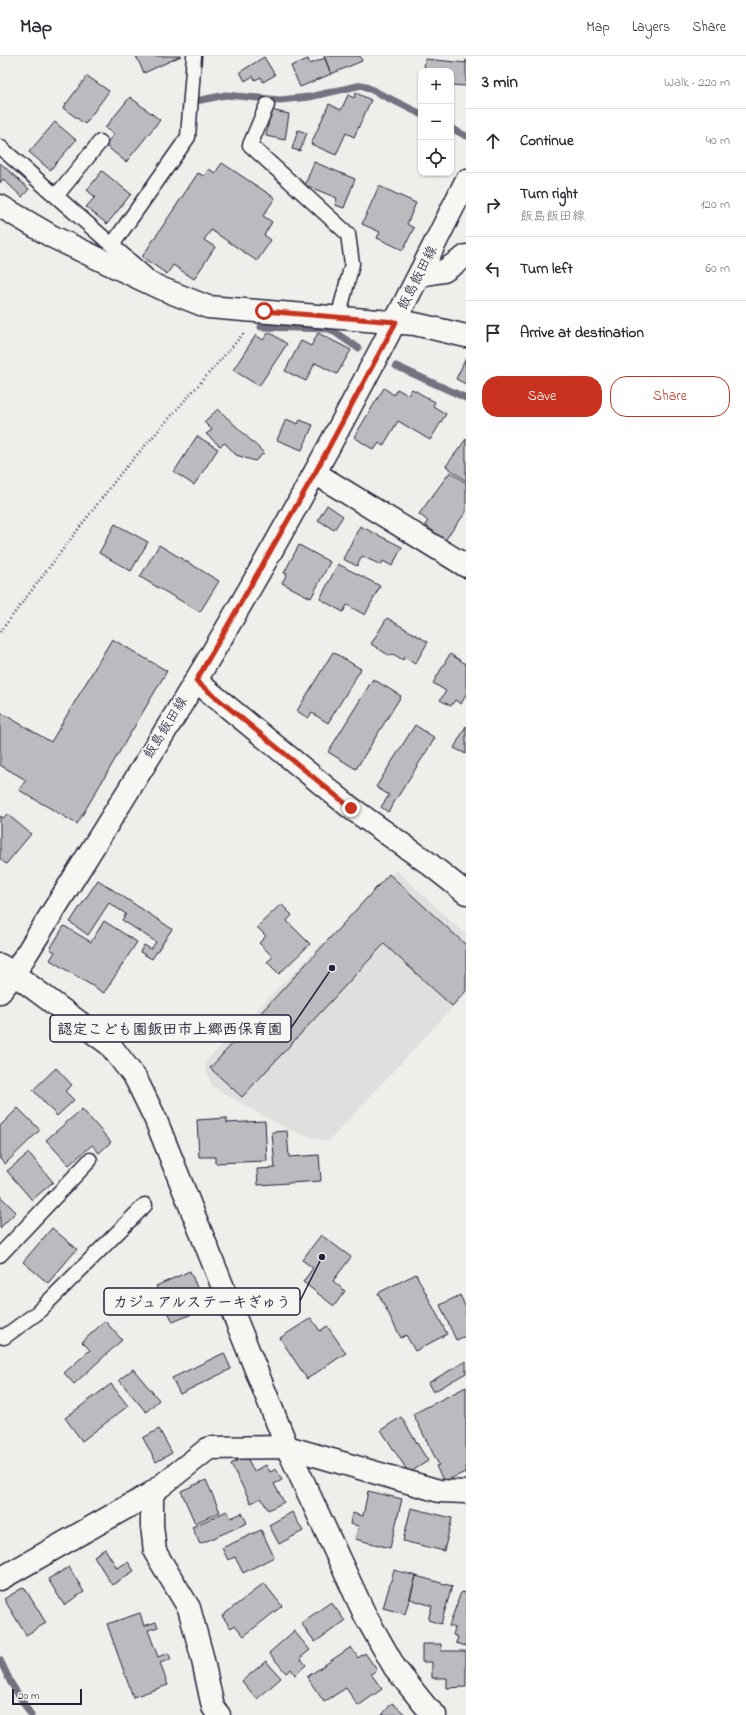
<!DOCTYPE html>
<html lang="en">
<head>
<meta charset="utf-8">
<style>
  :root { --surface:#fff; --page:#f7f7f7; --text:#2b2b33; --muted:#7c7c81; --line:#e1e1e2; --accent:#c8321e }
  body { margin:0; font-family:"Indie Flower","Klee One",sans-serif; background:var(--page); color:var(--text) }
  .controls { position:absolute; right:12px; top:12px; display:grid; overflow:hidden; border-radius:8px; box-shadow:0 1px 3px #0004 }
  .controls button { width:36px; height:36px; display:grid; place-items:center; padding:0; border:0; border-bottom:1px solid var(--line); background:var(--surface); color:var(--text); font:20px sans-serif }
  .scale { position:absolute; left:12px; bottom:10px; width:70px; box-sizing:border-box; padding-left:4px; border:2px solid #22223b; border-top:0; font-size:11px; line-height:14px; white-space:nowrap; color:#22223b; -webkit-text-stroke:3px #f6f6f2; paint-order:stroke }
  .stop { position:absolute; width:12px; height:12px; margin:-9px; border:3px solid #c8321e; border-radius:50%; background:#fff }
  .stop.end { background:#c8321e; border-color:#fff; box-shadow:0 1px 4px #0008 }
  .list { margin:0; padding:0; list-style:none }
  h2 { display:flex; justify-content:space-between; align-items:center; height:52px; margin:0; padding:0 16px; font-size:17px }
  h2 small { font-size:13px; font-weight:400; color:var(--muted) }
  .list li { display:grid; grid-template-columns:26px 1fr auto; gap:12px; align-items:center; box-sizing:border-box; height:64px; padding:0 16px; border-top:1px solid var(--line) }
  .list b { display:block; font-size:15px; white-space:nowrap }
  .list p { margin:0; font-size:13px; white-space:nowrap; color:var(--muted) }
  .list em { font-size:13px; font-style:normal; color:var(--muted) }
  .actions { display:flex; gap:8px; padding:12px 16px }
  .actions a { flex:1; padding:9px 0; border:1px solid var(--accent); border-radius:16px; text-align:center; font-size:14px; color:var(--accent) }
  .actions .main { background:var(--accent); color:#fff }
  .icon { flex:none; width:22px; height:22px; fill:none; stroke:currentColor; stroke-width:2; stroke-linecap:round; stroke-linejoin:round }
  .map { position:relative; flex:none; width:466px; height:1659px; overflow:hidden }
  header { display:flex; align-items:center; gap:24px; box-sizing:border-box; height:56px; padding:0 20px; background:var(--surface); border-bottom:1px solid var(--line) }
  header strong { font-size:19px }
  nav { display:flex; gap:22px; margin-inline-start:auto; font-size:14px }
  main { display:flex }
  aside { flex:1; background:var(--surface) }
  .map>svg:first-child { display:block }
  .built { fill:#dfdfde }
  .lines { fill:none; stroke-linecap:round; stroke-linejoin:round }
  .stream { stroke:#727281; stroke-width:7 }
  .building { fill:#bbbbbf; stroke:#22223b }
  .lane-casing { stroke:#22223b; stroke-width:17 }
  .street-casing { stroke:#22223b; stroke-width:25 }
  .secondary-casing { stroke:#22223b; stroke-width:25 }
  .primary-casing { stroke:#22223b; stroke-width:25 }
  .path { stroke:#22223b; stroke-width:2.5; stroke-dasharray:1 3; stroke-linecap:butt }
  .lane { stroke:#f6f6f2; stroke-width:14 }
  .street { stroke:#f6f6f2; stroke-width:22 }
  .secondary { stroke:#f6f6f2; stroke-width:22 }
  .primary { stroke:#f6f6f2; stroke-width:22 }
  .route { stroke:#c8321e; stroke-width:5 }
  .labels { text-anchor:middle; dominant-baseline:central; stroke-width:3.5; stroke-linejoin:round; paint-order:stroke }
  .street-label { font-size:14px; fill:#22223b; stroke:#f6f6f2 }
  .leader { fill:none; stroke:#22223b; stroke-width:1.5 }
  .callout-dot { fill:#22223b; stroke:#f6f6f2; stroke-width:1.5 }
  .callout { fill:#f6f6f2; stroke:#22223b; stroke-width:1.5 }
  .callout-label { font-size:15px; text-anchor:middle; font-weight:bold; fill:#22223b }
</style>
</head>
<body>
<header>
<strong>Map</strong>
<nav><a>Map</a><a>Layers</a><a>Share</a></nav>
</header>
<main>
<div class="map">
<svg width="466" height="1659" viewBox="0 0 466 1659">
  <rect width="100%" height="100%" fill="#eeeeeb"/>
  <filter id="ink" filterUnits="userSpaceOnUse"><feTurbulence type="fractalNoise" baseFrequency=".025" numOctaves="2"/><feDisplacementMap in="SourceGraphic" scale="8" xChannelSelector="R" yChannelSelector="G"/><feConvolveMatrix kernelMatrix="1 2 1 2 8 2 1 2 1" color-interpolation-filters="sRGB"/></filter>
  <g filter="url(#ink)">
    <path class="built" d="M396 814 466 879V937L328 1086 289 1074 254 1055 212 1030 204 1007Z"/>
    <g class="lines">
      <path class="stream" d="M196 45 226 39 280 44 309 41 362 29 421 58
        M451 72 466 80
        M261 271 330 273 358 292
        M396 310 466 342
        M0 1604 11 1627 31 1659"/>
    </g>
    <path class="building" d="M136 0H181L144 17Z
      M324 0H360L362 5 331 18Z
      M264 1 275 19 263 26 261 21 255 24 253 20 245 25 240 16Z
      M325 2 331 18 300 31 291 10 308 3 310 8Z
      M425 3 466 7V4V30L451 29V15H424Z
      M87 20 109 35 85 68 63 52Z
      M356 37 371 44 354 81 346 77 336 99 311 88 329 48 341 54 348 39 354 42Z
      M130 41 160 64 126 106 105 89 114 78 105 72Z
      M271 54 289 58 285 84 266 80Z
      M55 66 76 84 50 114 29 96Z
      M298 74 307 77 300 95 292 93Z
      M314 106 355 123 344 152 335 149 337 142 305 129Z
      M0 107 29 133 22 141 3 123 0 127Z
      M222 107 275 142 263 160 272 166 264 179 271 184 257 205 211 174 204 184 215 191 194 223 173 209 167 218 142 201 198 117 204 120 209 113 215 117Z
      M102 115 131 138 107 168 86 151 95 141 87 134Z
      M379 130 416 147 407 168 414 172 403 194 377 182 380 176 362 168Z
      M269 276 287 288 259 330 233 314 256 279 263 284Z
      M318 277 351 294 337 318 315 307 306 325 285 315 301 285 311 290Z
      M466 302V328L456 323Z
      M384 332 394 339 397 333 408 339 412 333 435 346 433 350 446 358 430 384 398 365 383 390 379 387 374 394 354 381Z
      M218 353 264 397 255 405 236 399 225 387 220 390 206 378 212 374 204 366Z
      M286 363 298 368 300 364 313 369 302 394 277 384Z
      M197 380 218 393 194 429 174 416Z
      M466 383V425L446 410Z
      M450 416 466 427V456L445 484 425 469 428 465 419 458Z
      M327 449 343 460 334 474 318 464Z
      M115 468 148 486 131 515 99 497Z
      M360 470 402 491 392 510 383 505 381 509 362 500 357 510 343 503Z
      M159 489 219 525 200 556 140 521Z
      M299 489 330 506 311 542 282 527 287 518 284 517Z
      M338 508 380 530 365 559 347 549 343 556 320 543Z
      M387 562 428 586 415 608 404 601 403 604 393 598 390 600 371 588Z
      M112 583 167 615 77 768 19 734 26 724 0 709V656L51 686Z
      M333 596 361 613 328 667 312 657 308 662 297 655Z
      M450 598 466 608V639L461 648 455 644 451 650 440 644 446 635 433 627Z
      M373 623 401 640 356 713 328 696Z
      M415 669 435 682 388 756 381 751 389 739 376 731Z
      M466 670V698L454 692Z
      M7 758 31 778 6 808 0 803V760L3 762Z
      M389 818 466 889V935L452 950 384 888 242 1041 210 1012Z
      M98 824 172 873 152 903 140 896 144 889 151 893 156 886 122 864 126 858 109 847 88 879 70 866Z
      M281 848 292 859 287 865 310 888 279 918 267 906 273 901 259 887 266 880 257 871Z
      M104 865 137 886 104 937 50 904 55 896 50 893 64 870 91 886Z
      M56 1012 72 1029 65 1035 74 1044 57 1060 33 1034Z
      M18 1052 40 1074 5 1108 0 1103V1070Z
      M82 1053 111 1086 99 1097 92 1089 69 1109 46 1084Z
      M227 1062V1067L265 1065 267 1105 215 1107V1101H199L197 1064Z
      M287 1075 289 1101 319 1099 321 1125 258 1129 257 1113 275 1112 272 1076Z
      M29 1097 53 1126 32 1144 7 1115Z
      M0 1140 16 1156 0 1172Z
      M52 1172 77 1193 48 1227 23 1206Z
      M321 1179 351 1201 333 1225 345 1235 334 1250 303 1226 313 1212 302 1204Z
      M190 1215 206 1252 173 1266 156 1230Z
      M416 1218 447 1278 415 1295 406 1279 401 1282 378 1237Z
      M460 1239 466 1252V1280L456 1284 440 1249Z
      M311 1262 320 1275 327 1270 346 1297 307 1323 280 1282Z
      M105 1265 122 1284 74 1328 64 1317 90 1294 82 1286Z
      M224 1297 231 1313 180 1338 172 1322Z
      M466 1305V1317L433 1336 428 1327Z
      M133 1313 159 1344 146 1356 119 1324Z
      M111 1328 128 1350 82 1385 65 1362Z
      M466 1331V1419L465 1416 444 1426 436 1410 439 1409 413 1358Z
      M401 1361 428 1405 409 1417 381 1374Z
      M159 1373 172 1397 156 1406 143 1382Z
      M246 1400 254 1415 266 1409 270 1416 276 1413 282 1424 274 1428 284 1446 268 1454 261 1442 251 1447 231 1408Z
      M206 1424 220 1456 195 1467 181 1435Z
      M368 1435 402 1443 390 1492 355 1483 359 1470 350 1468 352 1457 363 1460Z
      M411 1452 452 1462 444 1495 403 1485Z
      M227 1455 231 1462 242 1457 247 1467 200 1488 192 1471Z
      M292 1456 303 1475 279 1488 269 1469Z
      M261 1474 274 1501 243 1517 235 1501 228 1504 222 1492Z
      M105 1493 117 1512 128 1506 134 1515 112 1529 94 1500Z
      M69 1511 84 1536 64 1549 48 1523Z
      M394 1514 416 1520 405 1558 383 1552Z
      M416 1520 452 1530 441 1568 428 1564 432 1550 410 1543Z
      M264 1527 282 1550 244 1580 235 1569 231 1572 222 1560Z
      M24 1531 46 1567 26 1579 4 1543Z
      M461 1536 466 1537V1590L456 1587 458 1581 453 1579 455 1572 449 1570Z
      M331 1546 345 1565 315 1586 301 1567Z
      M140 1557 144 1570 156 1566 158 1571 148 1574 158 1601 168 1597 171 1603 160 1607 168 1629 133 1641 107 1568Z
      M294 1575 310 1594 300 1602 306 1609 295 1619 291 1613 286 1617 269 1597Z
      M422 1588H441V1595H466V1631L447 1632V1622H432V1606H422Z
      M351 1591 358 1602 365 1597 377 1614 371 1618 382 1633 358 1650 346 1632 324 1646 307 1621Z
      M266 1605 281 1622 257 1643 242 1625Z
      M392 1647 406 1659H382Z"/>
    <g class="lines">
      <defs>
        <path id="lane" d="M267 49 250 89 348 178 352 208 338 262
          M0 91 146 219
          M56 140 100 86
          M112 189 188 81 194 0
          M0 1199 90 1104
          M0 1280 4 1281 37 1257 145 1149"/>
        <path id="street" d="M420 219 444 215 466 200
          M315 417 466 510
          M196 625 351 752 427 806 466 837
          M0 909 14 918
          M152 1437V1469L155 1496 189 1552 202 1600 213 1651 219 1659
          M0 1523 152 1437 209 1392 287 1391 439 1435 466 1436"/>
        <path id="secondary" d="M0 150 53 181 160 232 208 251 415 268 466 280
          M14 918 110 989 136 1023 155 1062 287 1391 365 1559 395 1612 427 1652 435 1659"/>
        <path id="primary" d="M0 936 14 918C74 821 136 724 195 626 293 463 382 295 466 125"/>
      </defs>
      <use href="#lane" class="lane-casing"/>
      <use href="#street" class="street-casing"/>
      <use href="#secondary" class="secondary-casing"/>
      <use href="#primary" class="primary-casing"/>
      <path class="path" d="M0 576 121 417 245 276"/>
      <use href="#lane" class="lane"/>
      <use href="#street" class="street"/>
      <use href="#secondary" class="secondary"/>
      <use href="#primary" class="primary"/>
    </g>
  </g>
  <g class="lines" filter="url(#ink)">
    <path class="route" d="M264 255 396 266 315 417 196 625 351 752"/>
  </g>
  <g class="labels">
    <g class="street-label">
      <text transform="translate(418 222) rotate(-63)">飯島飯田線</text>
      <text transform="translate(166 672) rotate(-58)">飯島飯田線</text>
    </g>
  </g>
  <path class="leader" d="M332 912L291 972M322 1201L300 1245"/>
  <g class="callout-dot">
    <circle cx="332" cy="912" r="4"/>
    <circle cx="322" cy="1201" r="4"/>
  </g>
  <g class="callout">
    <rect x="50" y="959" width="241" height="27" rx="4"/>
    <rect x="104" y="1232" width="196" height="27" rx="4"/>
  </g>
  <g class="callout-label">
    <text x="170" y="978">認定こども園飯田市上郷西保育園</text>
    <text x="202" y="1251">カジュアルステーキぎゅう</text>
  </g>
</svg>
<div class="controls">
<button>+</button>
<button>−</button>
<button><svg class="icon" aria-label="locate" viewBox="0 0 24 24"><circle cx="12" cy="12" r="6"/><path d="M12 2v4M12 18v4M2 12h4M18 12h4"/></svg></button>
</div>
<div class="scale">20 m</div>
<div class="stop" style="left:264px;top:255px"></div>
<div class="stop end" style="left:351px;top:752px"></div>
</div>
<aside>
<h2>3 min<small>Walk · 220 m</small></h2>
<ul class="list">
<li><svg class="icon" aria-label="ahead" viewBox="0 0 24 24"><path d="M12 20V5M6 11l6-6 6 6"/></svg><div><b>Continue</b></div><em>40 m</em></li>
<li><svg class="icon" aria-label="right" viewBox="0 0 24 24"><path d="M7 20v-9h11M14 6l5 5-5 5"/></svg><div><b>Turn right</b><p>飯島飯田線</p></div><em>120 m</em></li>
<li><svg class="icon" aria-label="left" viewBox="0 0 24 24"><path d="M17 20v-9H6M10 6l-5 5 5 5"/></svg><div><b>Turn left</b></div><em>60 m</em></li>
<li><svg class="icon" aria-label="arrive" viewBox="0 0 24 24"><path d="M6 21V4h12l-3 4 3 4H6"/></svg><div><b>Arrive at destination</b></div></li>
</ul>
<div class="actions"><a class="main">Save</a><a>Share</a></div>
</aside>
</main>
</body>
</html>
